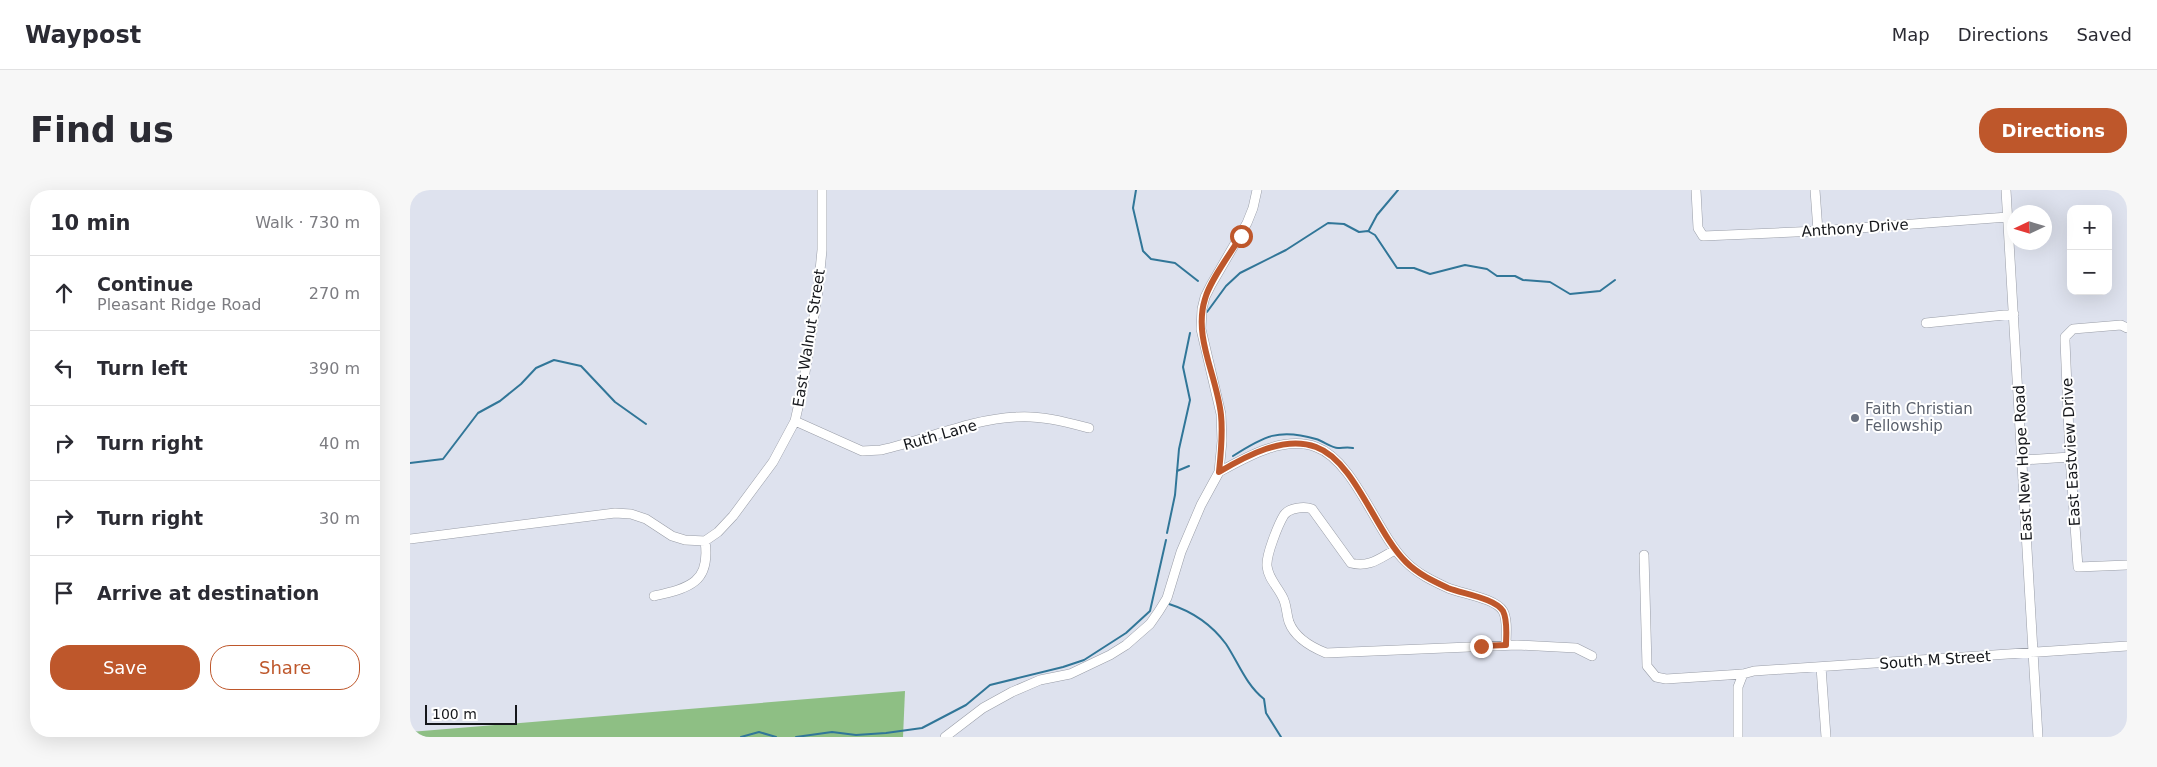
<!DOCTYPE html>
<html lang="en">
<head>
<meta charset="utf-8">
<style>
  :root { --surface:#fff; --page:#f7f7f7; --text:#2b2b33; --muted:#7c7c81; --line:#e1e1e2; --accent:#be572b }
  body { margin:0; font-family:"DejaVu Sans",sans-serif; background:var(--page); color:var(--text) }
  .controls { position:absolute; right:15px; top:15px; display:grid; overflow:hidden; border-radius:10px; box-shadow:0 5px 20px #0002 }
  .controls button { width:45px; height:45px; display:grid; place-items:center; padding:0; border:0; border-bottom:1px solid var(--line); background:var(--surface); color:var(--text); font:25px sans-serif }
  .compass { position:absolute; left:1597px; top:15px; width:45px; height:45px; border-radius:50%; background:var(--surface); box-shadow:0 5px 20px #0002; rotate:266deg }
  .scale { position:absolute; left:15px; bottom:12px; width:92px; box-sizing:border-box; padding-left:5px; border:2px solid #15171b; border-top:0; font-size:14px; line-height:18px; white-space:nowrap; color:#15171b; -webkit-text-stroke:4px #fff; paint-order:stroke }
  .stop { position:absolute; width:15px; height:15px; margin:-11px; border:4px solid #be572b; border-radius:50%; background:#fff }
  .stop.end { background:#be572b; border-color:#fff; box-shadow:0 1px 5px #0008 }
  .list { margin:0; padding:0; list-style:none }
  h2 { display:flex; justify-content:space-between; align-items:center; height:65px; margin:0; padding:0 20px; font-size:21px }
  h2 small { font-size:16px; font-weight:400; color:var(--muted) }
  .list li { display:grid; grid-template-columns:32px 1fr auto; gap:15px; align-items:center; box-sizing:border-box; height:75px; padding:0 20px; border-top:1px solid var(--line) }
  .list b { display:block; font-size:19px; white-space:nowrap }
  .list p { margin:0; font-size:16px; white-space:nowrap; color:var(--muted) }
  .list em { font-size:16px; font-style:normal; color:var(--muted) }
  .actions { display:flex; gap:10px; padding:15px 20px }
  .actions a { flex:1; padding:11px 0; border:1px solid var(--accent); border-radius:20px; text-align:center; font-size:18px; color:var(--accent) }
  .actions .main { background:var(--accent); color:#fff }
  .icon { flex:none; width:28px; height:28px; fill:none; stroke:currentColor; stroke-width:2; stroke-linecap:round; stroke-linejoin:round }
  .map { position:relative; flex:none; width:1717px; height:547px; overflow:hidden; border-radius:20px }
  header { display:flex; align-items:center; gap:30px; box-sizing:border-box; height:70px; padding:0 25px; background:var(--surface); border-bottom:1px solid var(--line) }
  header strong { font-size:24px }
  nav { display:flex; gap:28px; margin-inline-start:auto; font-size:18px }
  .intro { display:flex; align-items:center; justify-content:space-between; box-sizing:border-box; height:120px; padding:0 30px }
  h1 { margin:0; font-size:35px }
  .button { padding:12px 22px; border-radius:20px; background:var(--accent); color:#fff; font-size:18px; font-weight:700 }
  main { display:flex; gap:30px; padding:0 30px }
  aside { flex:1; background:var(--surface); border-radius:20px; box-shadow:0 5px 20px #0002 }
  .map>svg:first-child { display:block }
  .green { fill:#8ebf84 }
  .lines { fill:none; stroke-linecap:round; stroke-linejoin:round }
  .stream { stroke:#317698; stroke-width:2 }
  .minor-casing { stroke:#999da7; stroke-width:10 }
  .minor { stroke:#fff; stroke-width:9 }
  .route { stroke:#be572b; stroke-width:6 }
  .worship-dot { fill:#6b7280; stroke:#fff; stroke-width:2 }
  .labels { text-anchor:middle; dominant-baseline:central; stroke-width:4; stroke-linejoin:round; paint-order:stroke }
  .street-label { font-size:15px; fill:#15171b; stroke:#fff }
  .worship-label { font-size:15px; fill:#5b616d; stroke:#fff; text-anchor:start }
</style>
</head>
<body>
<header>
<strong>Waypost</strong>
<nav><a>Map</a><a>Directions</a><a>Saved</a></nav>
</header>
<div class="intro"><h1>Find us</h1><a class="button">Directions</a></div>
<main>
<aside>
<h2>10 min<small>Walk · 730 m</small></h2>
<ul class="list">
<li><svg class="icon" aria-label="ahead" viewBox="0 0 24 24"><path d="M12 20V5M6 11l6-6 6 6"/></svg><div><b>Continue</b><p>Pleasant Ridge Road</p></div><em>270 m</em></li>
<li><svg class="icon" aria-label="left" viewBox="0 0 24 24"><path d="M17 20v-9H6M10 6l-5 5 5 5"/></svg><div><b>Turn left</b></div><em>390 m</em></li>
<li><svg class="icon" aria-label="right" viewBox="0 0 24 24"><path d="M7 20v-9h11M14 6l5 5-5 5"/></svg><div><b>Turn right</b></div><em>40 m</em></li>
<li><svg class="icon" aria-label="right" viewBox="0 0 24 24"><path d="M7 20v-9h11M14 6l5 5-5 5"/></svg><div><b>Turn right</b></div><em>30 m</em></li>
<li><svg class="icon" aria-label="arrive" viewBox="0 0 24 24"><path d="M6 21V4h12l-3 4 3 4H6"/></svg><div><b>Arrive at destination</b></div></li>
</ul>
<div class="actions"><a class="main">Save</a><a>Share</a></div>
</aside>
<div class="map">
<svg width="1717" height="547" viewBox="0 0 1717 547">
  <rect width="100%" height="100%" fill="#dee2ee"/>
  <path class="green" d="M495 501 493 547H0V542Z"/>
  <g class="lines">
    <path class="stream" d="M726 0 723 18 733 61 741 69 765 73 788 91
      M959 40 967 25 988 0
      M797 122 816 96 830 83 876 60 918 33 934 34 949 42 958 41 965 45 987 78H1004L1020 84 1055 75 1077 79 1087 86H1105L1113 90 1140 92 1160 104 1190 101 1205 90
      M823 266C854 246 869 238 906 249 913 251 922 258 928 258 933 258 937 257 943 258
      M0 273 33 269 68 223 90 211 111 194 126 178 144 170 171 176 205 212 236 234
      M767 281 779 276
      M757 343 765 305 769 259 780 210 773 177 780 143
      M759 414C781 421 802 435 816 454 828 472 836 495 854 509L856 523 871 547
      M331 547 349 542 366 547
      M386 547 422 542 446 545 476 543 512 538 556 515 580 495 653 477 674 470 716 443 740 421 756 350"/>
    <defs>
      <path id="minor" d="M1286 0 1288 38 1293 46 1408 41 1598 27
        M1405 0 1408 41
        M1596 0 1628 547
        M1516 133 1604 124
        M1717 138 1711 135 1663 139 1655 147V151L1660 267 1668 377 1717 375
        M385 231 452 261 471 260C516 250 561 229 606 227 630 225 656 232 679 238
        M1613 270 1660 267
        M809 282C836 267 874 245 906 257 945 271 966 343 996 372 1008 384 1023 391 1038 398 1053 404 1085 408 1093 421 1098 430 1096 445 1096 455
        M0 349 205 323 221 324 236 329 262 346 275 350 295 351 308 342 323 326 363 272 385 231 393 195 408 101 412 60V0
        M985 360C970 368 959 378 941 373L902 319C894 316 879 318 874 325 868 335 856 365 857 376 858 388 867 396 872 406 877 414 876 423 879 432 885 448 901 457 916 463L1107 455 1166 458 1182 466
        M1234 365 1237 476 1246 487 1256 489 1333 484 1344 481 1717 456
        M244 406C279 398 301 393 295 351
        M1411 477 1416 547
        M535 547 573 518 602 502 630 490 660 484 700 465 716 455 740 434 749 421 757 408 771 362 791 315 809 282 812 251 811 224 791 139 792 119 795 107 801 95 837 33 843 18 847 0
        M1328 547V497L1333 484"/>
    </defs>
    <use href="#minor" class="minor-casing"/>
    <use href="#minor" class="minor"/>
  </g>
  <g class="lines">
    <path class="route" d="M831 46C821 63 800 90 795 109 783 147 807 186 811 225 813 244 811 263 809 282 836 266 874 245 906 257 945 271 966 343 996 372 1008 384 1023 391 1038 398 1053 404 1085 408 1093 421 1098 431 1096 445 1096 455L1071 456"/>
  </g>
  <circle class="worship-dot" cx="1445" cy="228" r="5"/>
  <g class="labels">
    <g class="street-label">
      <text transform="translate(1445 38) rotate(-4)">Anthony Drive</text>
      <text transform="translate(399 148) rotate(-81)">East Walnut Street</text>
      <text transform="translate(530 245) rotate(-16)">Ruth Lane</text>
      <text transform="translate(1661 262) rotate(-93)">East Eastview Drive</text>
      <text transform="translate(1613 273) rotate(-93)">East New Hope Road</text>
      <text transform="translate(1525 470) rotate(-4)">South M Street</text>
    </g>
    <g class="worship-label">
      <text x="1455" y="219">Faith Christian<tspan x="1455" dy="17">Fellowship</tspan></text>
    </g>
  </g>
</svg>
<div class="controls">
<button>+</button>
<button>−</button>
</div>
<svg class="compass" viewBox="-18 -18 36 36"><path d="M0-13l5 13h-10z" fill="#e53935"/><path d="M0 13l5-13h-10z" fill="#7c7c81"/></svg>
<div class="scale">100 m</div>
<div class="stop" style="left:831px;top:46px"></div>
<div class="stop end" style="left:1071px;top:456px"></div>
</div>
</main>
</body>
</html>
